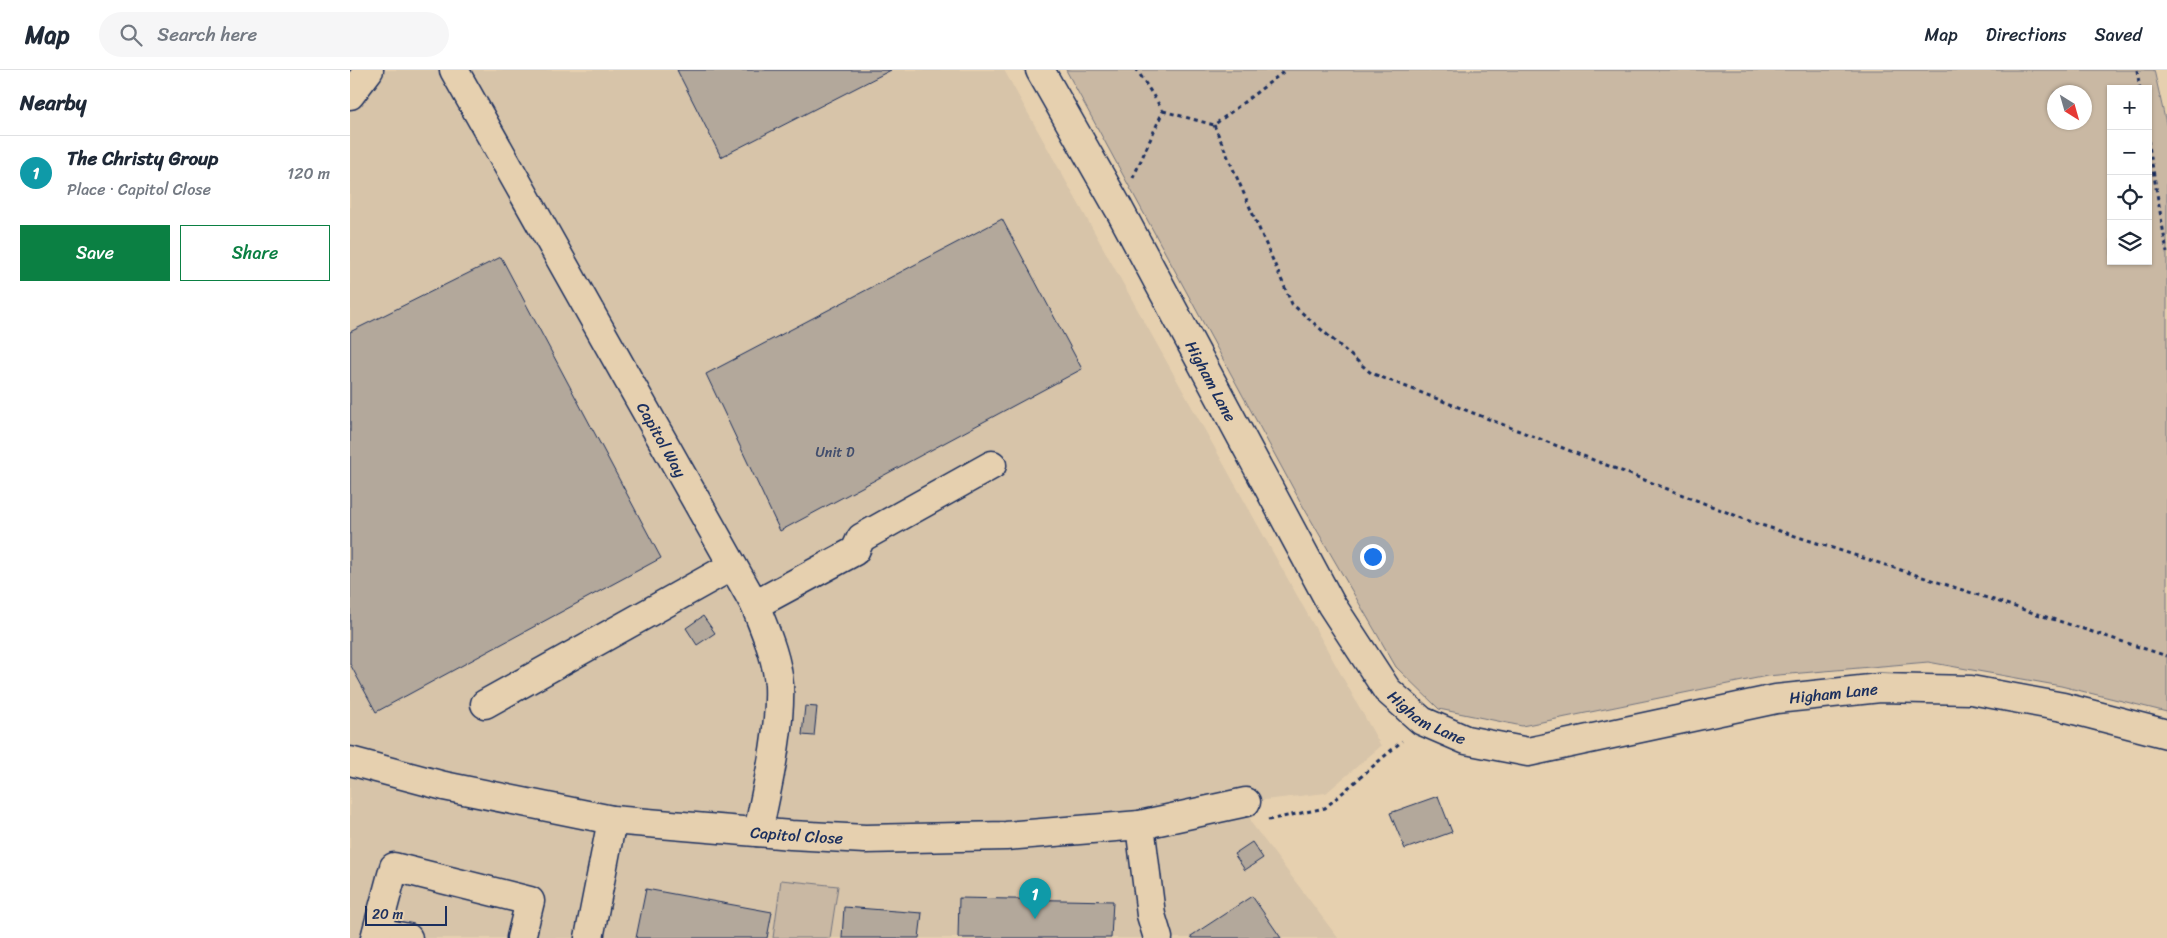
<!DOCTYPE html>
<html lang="en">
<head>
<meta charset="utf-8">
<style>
  :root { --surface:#fff; --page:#f6f6f7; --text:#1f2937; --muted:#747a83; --line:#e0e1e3; --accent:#0b8043 }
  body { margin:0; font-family:Sriracha,sans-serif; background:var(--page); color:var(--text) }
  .controls { position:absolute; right:15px; top:15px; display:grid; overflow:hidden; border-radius:0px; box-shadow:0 1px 4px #0004 }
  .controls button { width:45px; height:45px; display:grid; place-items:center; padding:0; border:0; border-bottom:1px solid var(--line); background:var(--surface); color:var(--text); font:25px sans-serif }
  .compass { position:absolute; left:1697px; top:15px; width:45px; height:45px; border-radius:50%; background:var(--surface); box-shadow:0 1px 4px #0004; rotate:143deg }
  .scale { position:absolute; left:15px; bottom:12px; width:82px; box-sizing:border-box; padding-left:5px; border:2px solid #1b2f5e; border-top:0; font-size:14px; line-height:18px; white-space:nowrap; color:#1b2f5e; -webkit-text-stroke:4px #e6d0af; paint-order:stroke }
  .you { position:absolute; left:1022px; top:486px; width:18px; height:18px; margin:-12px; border:4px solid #fff; border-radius:50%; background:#1a73e8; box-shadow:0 0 0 8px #1a73e833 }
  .badge { display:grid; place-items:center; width:32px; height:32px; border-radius:50%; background:var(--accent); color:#fff; font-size:16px; font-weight:700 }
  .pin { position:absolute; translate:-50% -41px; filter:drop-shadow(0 1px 2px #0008) }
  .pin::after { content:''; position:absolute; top:26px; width:18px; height:15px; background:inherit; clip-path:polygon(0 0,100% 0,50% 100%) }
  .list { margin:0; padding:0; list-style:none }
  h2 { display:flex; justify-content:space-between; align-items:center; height:65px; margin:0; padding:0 20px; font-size:21px }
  h2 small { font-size:16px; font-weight:400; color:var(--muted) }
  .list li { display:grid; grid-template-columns:32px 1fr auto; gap:15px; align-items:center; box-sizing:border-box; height:75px; padding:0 20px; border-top:1px solid var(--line) }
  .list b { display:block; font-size:19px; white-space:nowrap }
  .list p { margin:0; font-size:16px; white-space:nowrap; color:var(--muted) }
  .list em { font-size:16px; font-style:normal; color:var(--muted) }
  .actions { display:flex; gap:10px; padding:15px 20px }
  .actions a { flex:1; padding:11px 0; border:1px solid var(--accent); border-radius:0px; text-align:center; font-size:18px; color:var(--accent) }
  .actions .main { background:var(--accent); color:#fff }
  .icon { flex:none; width:28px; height:28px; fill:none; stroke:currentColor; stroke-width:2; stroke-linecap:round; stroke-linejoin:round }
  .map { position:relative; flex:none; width:1817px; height:868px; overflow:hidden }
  header { display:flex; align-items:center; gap:30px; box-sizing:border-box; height:70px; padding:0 25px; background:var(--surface); border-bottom:1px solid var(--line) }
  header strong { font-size:24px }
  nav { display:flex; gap:28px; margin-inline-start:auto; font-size:18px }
  .search { width:350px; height:45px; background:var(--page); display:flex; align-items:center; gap:12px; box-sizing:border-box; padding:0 18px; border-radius:28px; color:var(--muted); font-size:19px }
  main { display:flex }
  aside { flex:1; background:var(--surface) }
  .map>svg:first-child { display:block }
  .built { fill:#d7c4a9 }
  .green { fill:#c9b8a3; stroke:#727480; fill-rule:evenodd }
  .building { fill:#b3a89b; stroke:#1b2f5e }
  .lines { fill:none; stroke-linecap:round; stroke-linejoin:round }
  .minor-casing { stroke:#1b2f5e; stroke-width:31 }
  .path { stroke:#1b2f5e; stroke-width:3; stroke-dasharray:4 4; stroke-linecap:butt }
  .minor { stroke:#e6d0af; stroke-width:28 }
  .labels { text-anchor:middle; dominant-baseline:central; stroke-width:5; stroke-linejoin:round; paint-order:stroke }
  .number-label { font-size:14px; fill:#414d6d }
  .street-label { font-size:16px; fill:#1b2f5e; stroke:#e6d0af }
</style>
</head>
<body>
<header>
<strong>Map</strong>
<div class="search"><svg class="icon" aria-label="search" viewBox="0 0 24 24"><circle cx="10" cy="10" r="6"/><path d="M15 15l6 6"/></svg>Search here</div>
<nav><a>Map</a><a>Directions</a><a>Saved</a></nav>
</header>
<main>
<aside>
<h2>Nearby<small></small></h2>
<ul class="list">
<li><span class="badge" style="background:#0f9aa8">1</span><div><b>The Christy Group</b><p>Place · Capitol Close</p></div><em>120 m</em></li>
</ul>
<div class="actions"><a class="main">Save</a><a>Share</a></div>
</aside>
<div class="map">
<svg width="1817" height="868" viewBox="0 0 1817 868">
  <rect width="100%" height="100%" fill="#e6d0af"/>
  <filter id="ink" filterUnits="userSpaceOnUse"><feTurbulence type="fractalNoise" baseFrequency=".02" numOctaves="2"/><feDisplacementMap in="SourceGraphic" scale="10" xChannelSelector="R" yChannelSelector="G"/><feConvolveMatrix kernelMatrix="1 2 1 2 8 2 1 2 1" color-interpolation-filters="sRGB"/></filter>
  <g filter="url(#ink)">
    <path class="built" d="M0 0H654L1031 676 976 723 896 732 902 754 988 868H480L488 816 431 810 423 868H0Z"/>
    <path class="green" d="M716 0H1804L1817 58V642L1711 616 1578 592 1417 606 1172 656 1089 639 1046 597 950 431ZM1761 19H1798V191H1761ZM1704 22H1734V52H1704Z
      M431 810 488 816 480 868H423Z"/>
    <path class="building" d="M327 0H541L371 87Z
      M652 149 732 299 430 461 356 304Z
      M151 187 311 488 26 642 0 594V262Z
      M353 546 365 563 347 575 336 558Z
      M455 636 467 637 464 666 452 665Z
      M1088 726 1102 762 1055 779 1040 743Z
      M902 772 913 788 895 800 884 784Z
      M296 819 422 842 417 868H286Z
      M902 826 931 868H842L841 866Z
      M609 828 763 831 761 868H608Z
      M494 837 572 843 569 868H492Z"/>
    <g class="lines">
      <defs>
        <g id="minor">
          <path id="s1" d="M104 0 405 535C415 561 427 587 429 615 431 660 417 718 408 762"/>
          <path id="s2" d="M690 0 769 139 981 534 1037 620 1072 651 1116 670 1178 682 1426 629 1530 618 1621 620 1713 637 1817 664"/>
          <path d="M0 25 19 0"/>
          <path d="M405 535 505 481 511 468 642 395"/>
          <path d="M135 634 382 496"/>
          <path id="s3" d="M0 691 94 716 262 750 441 765 515 769 656 766 790 755 896 732"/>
          <path d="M790 755 801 845 808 868"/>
          <path d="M27 862 58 868"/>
          <path d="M25 868 44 797 180 831 171 868"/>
          <path d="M239 868 262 750"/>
        </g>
      </defs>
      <use href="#minor" class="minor-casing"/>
      <path class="path" d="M1787 0 1790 19
        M813 41 864 55 936 0
        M864 55 942 234 1021 303 1402 452 1817 586
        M1798 70 1817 183
        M783 108 813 41 787 0
        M918 750 975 738 1052 671"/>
      <use href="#minor" class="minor"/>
    </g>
  </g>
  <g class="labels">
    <g class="number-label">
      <text x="485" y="382">Unit D</text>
    </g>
    <g class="street-label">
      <text stroke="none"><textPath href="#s2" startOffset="355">Higham Lane</textPath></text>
      <text stroke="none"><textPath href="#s1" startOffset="424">Capitol Way</textPath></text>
      <text stroke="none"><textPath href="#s2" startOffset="1180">Higham Lane</textPath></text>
      <text stroke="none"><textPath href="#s2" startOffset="760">Higham Lane</textPath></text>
      <text stroke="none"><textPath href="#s3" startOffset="454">Capitol Close</textPath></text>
    </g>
  </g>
</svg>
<div class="controls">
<button>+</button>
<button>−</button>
<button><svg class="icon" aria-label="locate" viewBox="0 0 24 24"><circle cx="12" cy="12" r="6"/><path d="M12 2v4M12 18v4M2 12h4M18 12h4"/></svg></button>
<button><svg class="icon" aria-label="layers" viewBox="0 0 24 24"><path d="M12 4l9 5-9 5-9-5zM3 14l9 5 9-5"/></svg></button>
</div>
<svg class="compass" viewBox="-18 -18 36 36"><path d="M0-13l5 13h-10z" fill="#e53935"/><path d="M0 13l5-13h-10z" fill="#747a83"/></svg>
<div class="scale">20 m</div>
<div class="you"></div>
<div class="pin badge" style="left:685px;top:849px;background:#0f9aa8">1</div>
</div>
</main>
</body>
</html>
